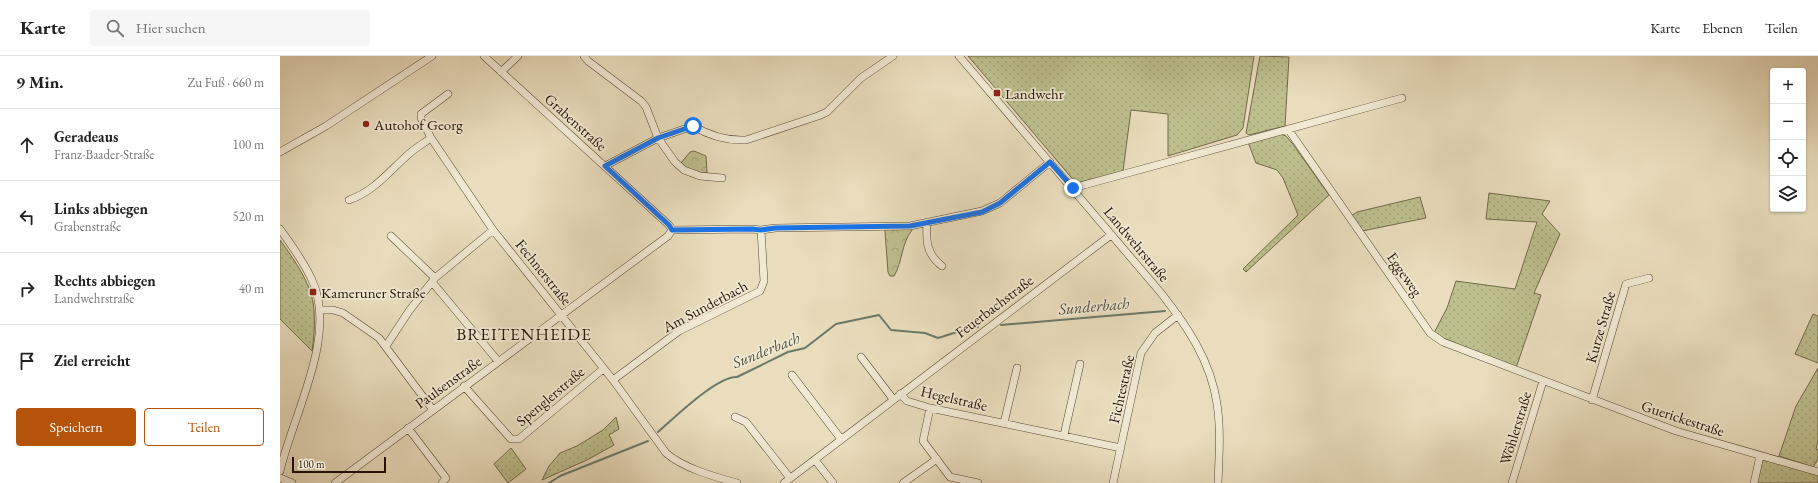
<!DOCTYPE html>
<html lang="de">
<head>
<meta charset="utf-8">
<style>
  :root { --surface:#fff; --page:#f6f6f6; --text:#222; --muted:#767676; --line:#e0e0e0; --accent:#b45309 }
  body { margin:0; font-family:"EB Garamond",serif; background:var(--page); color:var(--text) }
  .controls { position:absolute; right:12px; top:12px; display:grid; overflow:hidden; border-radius:4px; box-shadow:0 1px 3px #0004 }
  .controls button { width:36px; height:36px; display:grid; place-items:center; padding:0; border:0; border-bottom:1px solid var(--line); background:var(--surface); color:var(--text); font:20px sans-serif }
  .scale { position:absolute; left:12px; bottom:10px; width:94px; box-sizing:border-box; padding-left:4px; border:2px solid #261305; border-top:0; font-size:11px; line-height:14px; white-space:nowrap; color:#261305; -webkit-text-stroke:3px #f1e9d4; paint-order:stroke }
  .stop { position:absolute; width:12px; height:12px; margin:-9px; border:3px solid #1a73e8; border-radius:50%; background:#fff }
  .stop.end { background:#1a73e8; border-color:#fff; box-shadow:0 1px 4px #0008 }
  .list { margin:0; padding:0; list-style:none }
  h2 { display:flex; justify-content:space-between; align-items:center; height:52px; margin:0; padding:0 16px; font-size:17px }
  h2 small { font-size:13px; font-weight:400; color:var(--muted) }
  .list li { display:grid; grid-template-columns:26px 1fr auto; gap:12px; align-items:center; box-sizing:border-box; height:72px; padding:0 16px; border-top:1px solid var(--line) }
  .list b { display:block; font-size:15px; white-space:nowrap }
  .list p { margin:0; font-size:13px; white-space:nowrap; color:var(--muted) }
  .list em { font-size:13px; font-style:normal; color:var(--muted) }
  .actions { display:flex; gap:8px; padding:12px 16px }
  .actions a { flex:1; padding:9px 0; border:1px solid var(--accent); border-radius:4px; text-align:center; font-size:14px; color:var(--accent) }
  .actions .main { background:var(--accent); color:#fff }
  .icon { flex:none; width:22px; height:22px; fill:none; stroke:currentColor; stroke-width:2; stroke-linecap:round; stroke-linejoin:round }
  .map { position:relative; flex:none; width:1538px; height:427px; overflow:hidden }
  header { display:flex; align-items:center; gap:24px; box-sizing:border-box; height:56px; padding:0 20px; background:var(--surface); border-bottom:1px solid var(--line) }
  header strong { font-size:19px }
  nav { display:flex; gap:22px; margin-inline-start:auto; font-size:14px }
  .search { width:280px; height:36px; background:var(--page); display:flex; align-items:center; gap:10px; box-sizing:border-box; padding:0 14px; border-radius:4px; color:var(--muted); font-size:15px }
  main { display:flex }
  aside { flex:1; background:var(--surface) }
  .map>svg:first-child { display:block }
  .grass { fill:url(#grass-dots); stroke:#726949 }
  .park { fill:url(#park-crowns); stroke:#726949 }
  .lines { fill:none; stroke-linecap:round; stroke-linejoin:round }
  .stream { stroke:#6a7969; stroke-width:2 }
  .minor-casing { stroke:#574633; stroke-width:8 }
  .minor { stroke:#f1e9d4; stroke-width:7 }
  .route { stroke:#1a73e8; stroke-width:5 }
  .poi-dot { fill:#8f2418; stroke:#f1e9d4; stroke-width:1.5 }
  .labels { text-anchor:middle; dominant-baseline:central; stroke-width:3.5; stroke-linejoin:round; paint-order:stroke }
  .poi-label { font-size:15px; fill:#261305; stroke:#f1e9d4; text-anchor:start }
  .street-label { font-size:15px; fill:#261305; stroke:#f1e9d4 }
  .water-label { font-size:16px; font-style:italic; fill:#4e4e3f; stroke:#f1e9d4 }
  .quarter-label { font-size:17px; letter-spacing:1px; fill:#261305; stroke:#f1e9d4 }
</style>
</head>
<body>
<header>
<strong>Karte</strong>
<div class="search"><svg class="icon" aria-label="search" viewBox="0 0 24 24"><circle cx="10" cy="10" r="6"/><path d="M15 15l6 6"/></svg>Hier suchen</div>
<nav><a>Karte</a><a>Ebenen</a><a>Teilen</a></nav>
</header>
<main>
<aside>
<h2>9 Min.<small>Zu Fuß · 660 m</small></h2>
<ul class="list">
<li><svg class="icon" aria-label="ahead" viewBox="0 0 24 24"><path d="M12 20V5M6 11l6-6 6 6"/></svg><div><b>Geradeaus</b><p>Franz-Baader-Straße</p></div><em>100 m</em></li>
<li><svg class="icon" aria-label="left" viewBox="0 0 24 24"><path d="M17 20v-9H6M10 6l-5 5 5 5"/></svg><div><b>Links abbiegen</b><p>Grabenstraße</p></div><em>520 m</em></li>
<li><svg class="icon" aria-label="right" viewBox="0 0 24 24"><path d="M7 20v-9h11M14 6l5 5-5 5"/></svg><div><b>Rechts abbiegen</b><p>Landwehrstraße</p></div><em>40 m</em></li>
<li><svg class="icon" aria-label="arrive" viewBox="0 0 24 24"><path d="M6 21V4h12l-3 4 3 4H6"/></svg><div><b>Ziel erreicht</b></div></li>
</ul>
<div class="actions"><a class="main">Speichern</a><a>Teilen</a></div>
</aside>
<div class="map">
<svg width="1538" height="427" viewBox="0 0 1538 427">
  <defs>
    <pattern id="grass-dots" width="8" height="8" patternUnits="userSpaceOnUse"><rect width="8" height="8" fill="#bdbf8d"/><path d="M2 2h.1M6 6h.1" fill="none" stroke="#a2a378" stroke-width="1.8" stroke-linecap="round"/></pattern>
    <pattern id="park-crowns" width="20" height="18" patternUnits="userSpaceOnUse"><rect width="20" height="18" fill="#bdbf8d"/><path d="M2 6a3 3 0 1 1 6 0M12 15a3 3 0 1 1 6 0" fill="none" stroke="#a2a378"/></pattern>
  </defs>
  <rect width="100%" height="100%" fill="#e9ddbd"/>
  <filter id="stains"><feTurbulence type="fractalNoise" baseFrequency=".005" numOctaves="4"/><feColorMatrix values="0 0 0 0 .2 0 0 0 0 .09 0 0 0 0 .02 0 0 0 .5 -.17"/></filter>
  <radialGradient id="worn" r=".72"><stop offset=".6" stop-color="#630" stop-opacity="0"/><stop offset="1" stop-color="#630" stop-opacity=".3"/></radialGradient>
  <path class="grass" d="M688 0H974L963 72 957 79 888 100V58L851 54 843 115 796 127Z
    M980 0 1009 1 1005 70 969 79 966 77Z
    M1000 78 1006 80 1012 87 1049 139 966 216 963 213 1018 159 1003 122 997 114 976 107 968 86Z
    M1209 137 1270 145 1262 158 1280 178 1254 237 1261 239 1236 312 1163 282 1154 277 1167 252 1176 225 1235 233 1257 166 1206 163Z
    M1140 141 1146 162 1082 175 1071 160 1077 156Z
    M0 184C14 204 33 229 34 255 35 268 34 282 32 295L0 263Z
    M1533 258 1538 260V307L1515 298Z
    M1538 312V385L1536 393 1538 394V403L1533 411 1499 400 1516 350Z
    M336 361 339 373 329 379 334 389 307 404 262 424 269 410 280 397 297 390 323 374Z
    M231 392 246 413 228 427 214 408Z
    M1483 403 1538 417V427H1476Z"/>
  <path class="park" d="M414 95 426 100 427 117C416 117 409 114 401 107L410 96Z
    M626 172 632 174C621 188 623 205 614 220H610L608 216 605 175V173Z"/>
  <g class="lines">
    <path class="stream" d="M721 269 885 255
      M378 376C394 362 437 320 457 321L508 296 525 292 556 268 599 259 611 274 645 277 658 282 690 272 698 271
      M269 427 280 420 368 385"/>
    <defs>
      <path id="minor" d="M204 0 389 169 392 174
        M304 0 308 5 361 45 366 51 378 82 395 106 404 114 420 120 442 122
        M679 0 881 237C907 270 931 305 937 348 941 374 939 401 938 427
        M221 16 238 0
        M168 38 141 58V62L151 82 213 174 333 324 386 397C403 412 435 421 457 427
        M1008 73 1150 277 1163 286 1396 375 1538 416
        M0 96 46 70 152 0
        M325 110 378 82 413 70C430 80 446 85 466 84L538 60 547 56 581 22 613 0
        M793 132 1122 42
        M69 144C95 135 110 114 130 97 137 91 144 87 151 82
        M647 166C646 184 646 198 662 210
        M0 173C12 190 24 206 32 224 58 280 13 358 0 415
        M392 174 472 173 481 174 495 172 630 170 702 155 720 147 770 106
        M111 180 155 222
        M152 226 218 305
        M41 254H53L63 257 99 282 153 354
        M106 290 129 255 155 222 213 174
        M581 301 613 343
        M512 319 561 383
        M333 324 399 275 480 235 484 225 481 174
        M184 330 231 383H239L323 313
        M620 338 627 345 650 352 841 392
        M1312 344 1346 228 1369 222
        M650 352 643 385 670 421 698 427
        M455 361 466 366 510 422
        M724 367 737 312
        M128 372 166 422 162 427
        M784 379 800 308
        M535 404 553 427
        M0 422 12 427
        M55 427 388 180 392 174
        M504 427 831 179
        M623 427 657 403
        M833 427 861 297 875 277 898 259
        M1232 427 1263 325
        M1474 427 1480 400"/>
    </defs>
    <use href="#minor" class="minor-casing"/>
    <use href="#minor" class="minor"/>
  </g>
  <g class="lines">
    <path class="route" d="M413 70 378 82 325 110 389 169 392 174 472 173 481 174 495 172 630 170 702 156 720 147 770 106 793 132"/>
  </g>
  <g class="poi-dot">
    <rect x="713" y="33" width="8" height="8" rx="2"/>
    <circle cx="86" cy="68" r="4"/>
    <rect x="29" y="232" width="8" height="8" rx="2"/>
  </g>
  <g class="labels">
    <g class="poi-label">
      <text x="725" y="37">Landwehr</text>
      <text x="94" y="68">Autohof Georg</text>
      <text x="41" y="236">Kameruner Straße</text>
    </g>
    <g class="street-label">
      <text transform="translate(296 66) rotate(42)">Grabenstraße</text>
      <text transform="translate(857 188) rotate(50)">Landwehrstraße</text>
      <text transform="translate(264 216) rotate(51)">Fechnerstraße</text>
      <text transform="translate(1125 218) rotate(55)">Eggeweg</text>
      <text transform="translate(425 250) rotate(-28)">Am Sunderbach</text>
      <text transform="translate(714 250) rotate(-37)">Feuerbachstraße</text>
      <text transform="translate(1320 271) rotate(-74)">Kurze Straße</text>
      <text transform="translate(168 326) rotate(-36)">Paulsenstraße</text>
      <text transform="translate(841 333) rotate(-77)">Fichtestraße</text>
      <text transform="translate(270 340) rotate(-40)">Spenglerstraße</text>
      <text transform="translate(674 342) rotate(13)">Hegelstraße</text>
      <text transform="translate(1403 362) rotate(18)">Guerickestraße</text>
      <text transform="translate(1235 372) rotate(-73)">Wöhlerstraße</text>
    </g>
    <g class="water-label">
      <text transform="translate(814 250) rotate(-5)">Sunderbach</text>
      <text transform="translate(486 294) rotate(-22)">Sunderbach</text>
    </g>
    <g class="quarter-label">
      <text x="244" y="278">BREITENHEIDE</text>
    </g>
  </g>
  <rect width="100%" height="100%" filter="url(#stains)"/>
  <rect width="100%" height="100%" fill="url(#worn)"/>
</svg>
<div class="controls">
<button>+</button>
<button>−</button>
<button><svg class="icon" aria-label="locate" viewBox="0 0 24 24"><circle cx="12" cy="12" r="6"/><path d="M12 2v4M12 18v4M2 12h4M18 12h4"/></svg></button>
<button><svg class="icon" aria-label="layers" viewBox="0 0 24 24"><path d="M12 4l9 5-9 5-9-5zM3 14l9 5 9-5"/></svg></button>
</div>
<div class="scale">100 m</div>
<div class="stop" style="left:413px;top:70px"></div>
<div class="stop end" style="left:793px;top:132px"></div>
</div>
</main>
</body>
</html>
